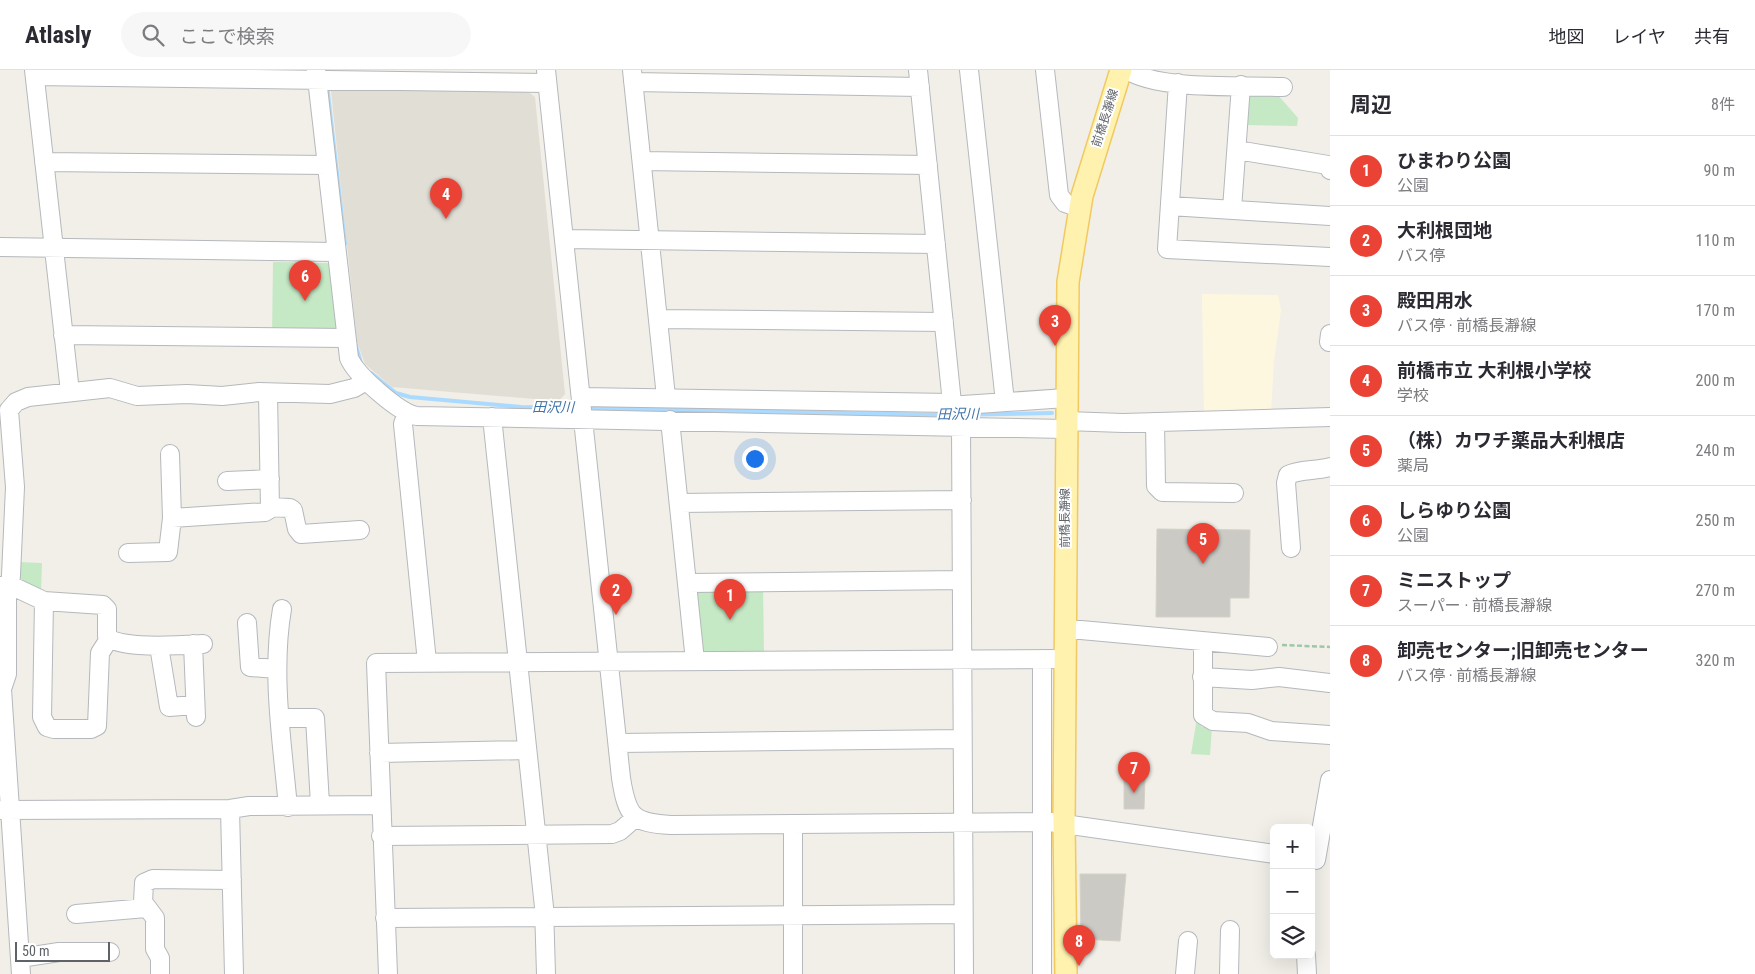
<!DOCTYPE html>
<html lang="ja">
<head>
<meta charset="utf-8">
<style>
  :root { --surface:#fff; --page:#f7f7f7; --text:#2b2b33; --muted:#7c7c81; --line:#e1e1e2; --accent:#ea4335 }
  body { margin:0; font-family:"Roboto Condensed","Noto Sans JP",sans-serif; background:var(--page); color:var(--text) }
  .controls { position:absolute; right:15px; bottom:15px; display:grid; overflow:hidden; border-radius:8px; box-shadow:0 5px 20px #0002 }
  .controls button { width:45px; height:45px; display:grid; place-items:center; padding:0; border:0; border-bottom:1px solid var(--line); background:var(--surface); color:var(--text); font:25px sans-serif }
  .scale { position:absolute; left:15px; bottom:12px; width:95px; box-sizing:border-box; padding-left:5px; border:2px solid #5f6368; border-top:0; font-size:14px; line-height:18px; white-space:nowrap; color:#5f6368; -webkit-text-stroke:4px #fff; paint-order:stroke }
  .you { position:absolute; left:754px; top:388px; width:18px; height:18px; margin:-12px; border:4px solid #fff; border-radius:50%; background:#1a73e8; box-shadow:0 0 0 8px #1a73e833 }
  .badge { display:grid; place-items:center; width:32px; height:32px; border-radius:50%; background:var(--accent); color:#fff; font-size:16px; font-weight:700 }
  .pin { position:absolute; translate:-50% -41px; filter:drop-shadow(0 1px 2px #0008) }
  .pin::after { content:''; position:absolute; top:26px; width:18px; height:15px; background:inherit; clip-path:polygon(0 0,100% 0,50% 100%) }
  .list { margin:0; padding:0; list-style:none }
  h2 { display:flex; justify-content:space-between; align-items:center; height:65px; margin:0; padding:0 20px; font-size:21px }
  h2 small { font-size:16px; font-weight:400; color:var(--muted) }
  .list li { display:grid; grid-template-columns:32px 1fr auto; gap:15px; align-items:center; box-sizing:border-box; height:70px; padding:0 20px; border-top:1px solid var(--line) }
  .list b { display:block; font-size:19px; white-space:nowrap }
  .list p { margin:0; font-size:16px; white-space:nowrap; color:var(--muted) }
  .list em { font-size:16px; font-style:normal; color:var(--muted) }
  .icon { flex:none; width:28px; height:28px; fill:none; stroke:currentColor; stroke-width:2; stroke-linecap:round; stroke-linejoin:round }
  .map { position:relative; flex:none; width:1330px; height:904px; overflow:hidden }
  header { display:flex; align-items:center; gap:30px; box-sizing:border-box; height:70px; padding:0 25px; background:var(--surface); border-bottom:1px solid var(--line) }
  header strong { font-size:24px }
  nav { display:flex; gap:28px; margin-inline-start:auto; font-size:18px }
  .search { width:350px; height:45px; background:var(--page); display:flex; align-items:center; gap:12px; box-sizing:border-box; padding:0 18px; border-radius:28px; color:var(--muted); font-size:19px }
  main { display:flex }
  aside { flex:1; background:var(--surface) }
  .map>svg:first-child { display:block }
  .commercial { fill:#fef7e0 }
  .education { fill:#e1ded6 }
  .green { fill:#c5e8c5 }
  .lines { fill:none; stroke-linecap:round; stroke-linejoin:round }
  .stream { stroke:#aadaff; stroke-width:4 }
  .building { fill:#cccac5; stroke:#d6d1c6 }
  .minor-casing { stroke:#b5b8bc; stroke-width:20 }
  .major-casing { stroke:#f2c960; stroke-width:24 }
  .path { stroke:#9cc7a9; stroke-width:2.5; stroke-dasharray:5 2.5; stroke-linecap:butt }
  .minor { stroke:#fff; stroke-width:18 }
  .major { stroke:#fff2af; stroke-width:21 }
  .labels { text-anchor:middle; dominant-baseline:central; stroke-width:4; stroke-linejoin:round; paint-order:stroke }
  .street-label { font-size:12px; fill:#5f6368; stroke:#fff }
  .water-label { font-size:14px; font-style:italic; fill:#4174aa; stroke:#fff }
</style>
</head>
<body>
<header>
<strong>Atlasly</strong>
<div class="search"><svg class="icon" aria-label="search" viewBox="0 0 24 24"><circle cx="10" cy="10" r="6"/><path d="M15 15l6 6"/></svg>ここで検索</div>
<nav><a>地図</a><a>レイヤ</a><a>共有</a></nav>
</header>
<main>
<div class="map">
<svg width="1330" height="904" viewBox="0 0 1330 904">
  <rect width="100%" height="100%" fill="#f1efe8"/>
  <path class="commercial" d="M1202 224 1278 225 1281 240 1274 291 1271 342 1204 344Z"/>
  <path class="education" d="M339 16 526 20 535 27 565 324 559 331 392 317 365 294 357 272 331 21Z"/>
  <path class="green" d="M1249 23 1277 24 1298 48 1297 56 1245 55 1246 27Z
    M273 192 327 193 334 199 341 262 272 268Z
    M18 492 42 493 41 521 20 514 17 506Z
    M700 517H763L764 584H707L700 578 695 522Z
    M1197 648 1202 657H1212L1210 685 1191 684Z"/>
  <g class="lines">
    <path class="stream" d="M327 15 345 174
      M356 276 361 293
      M371 303 396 323 410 327 521 337 576 338
      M585 338 946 345 1052 343"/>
  </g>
  <path class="building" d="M1157 459 1250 460 1249 528H1230V547H1156Z
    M1124 706 1145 707 1144 739H1124Z
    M1080 804H1126L1120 871 1081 869Z"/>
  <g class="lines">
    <defs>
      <path id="minor" d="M34 0 70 322
        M316 0 349 288C356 305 399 343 417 346L1066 359
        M546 0 621 708C627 746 632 753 671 755L1050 752 1274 784
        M632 0 666 327
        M918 0 952 333
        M969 0 1005 332
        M1045 0 1059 125 1065 133 1080 138
        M1127 0C1160 21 1242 15 1283 17
        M35 6 547 13
        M633 12 920 17
        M1178 13 1167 179 1330 187
        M1237 80 1328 95 1330 100
        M642 91 928 95
        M44 92 327 95
        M1170 136 1330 146
        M1232 139 1241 15
        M565 169 936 174
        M0 177 336 182
        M658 249 944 252
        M63 265 345 268
        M1329 272 1330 264
        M581 327 952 333 963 335 1066 328
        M407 343 403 354 427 592
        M492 347 544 837 546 904
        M670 350 695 591
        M1066 351 1123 353 1330 347
        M1155 352 1156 416 1162 422 1234 423
        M961 357 964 904
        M170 384 172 448
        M227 411 270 409
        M679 433 962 430
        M270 437 290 438 293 440 297 459 301 464 360 460
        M1291 478 1286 413 1288 405C1299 399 1317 401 1330 397
        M128 483 168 482 172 448 265 442 270 439 268 323
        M687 513 962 510
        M0 516 10 515 11 505 15 417 9 340 16 332 28 327 110 318 137 326 187 324 222 326 259 322 330 324 354 318 366 311
        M44 531 42 647 47 657 54 659H91L97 656 100 583 109 569
        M282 539C271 604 282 671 288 737
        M247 553 250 597 277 599
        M1065 560H1081L1268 577
        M1203 572V645L1213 651 1248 653 1271 661 1330 665
        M193 574 196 647
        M159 576 169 637 195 635
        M1202 607 1252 610 1279 607 1330 613
        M280 648H315L320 734
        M619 673 962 669
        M379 683 527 680
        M230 739 234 904
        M2 740 230 739 249 736 381 735
        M793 754V904
        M381 766 612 764 620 761 635 748
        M1316 790 1330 710
        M76 844 146 838
        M385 848 963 844
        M1306 885 1307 904
        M20 888 59 882H110
        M21 904 2 619 7 604V528L10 515 44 531 103 535 107 539V566C117 580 185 575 203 574
        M160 904V888L155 879V848L143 832 144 813 153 809 232 810
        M388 904 376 593 1065 589
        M1042 904V589
        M1185 904 1188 871
        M1229 904 1230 860"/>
      <path id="major" d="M1066 904 1064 754 1068 212 1082 126 1121 0"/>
    </defs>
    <use href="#minor" class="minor-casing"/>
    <use href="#major" class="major-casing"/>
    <path class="path" d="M1282 575 1330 577"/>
    <use href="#minor" class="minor"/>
    <use href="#major" class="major"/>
  </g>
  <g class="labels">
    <g class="street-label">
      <text transform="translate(1105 48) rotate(-72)">前橋長瀞線</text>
      <text transform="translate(1065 448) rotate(-90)">前橋長瀞線</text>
    </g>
    <g class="water-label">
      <text transform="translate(553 337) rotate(1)">田沢川</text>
      <text transform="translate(958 344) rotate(-1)">田沢川</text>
    </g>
  </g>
</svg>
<div class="controls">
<button>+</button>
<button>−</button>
<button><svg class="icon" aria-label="layers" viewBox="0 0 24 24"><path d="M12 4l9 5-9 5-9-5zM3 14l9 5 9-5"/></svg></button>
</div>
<div class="scale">50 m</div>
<div class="you"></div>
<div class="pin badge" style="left:730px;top:550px">1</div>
<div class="pin badge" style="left:616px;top:545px">2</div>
<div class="pin badge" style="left:1055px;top:276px">3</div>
<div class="pin badge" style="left:446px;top:149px">4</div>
<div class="pin badge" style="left:1203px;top:494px">5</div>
<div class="pin badge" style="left:305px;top:231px">6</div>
<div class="pin badge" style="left:1134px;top:723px">7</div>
<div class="pin badge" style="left:1079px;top:896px">8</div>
</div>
<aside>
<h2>周辺<small>8件</small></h2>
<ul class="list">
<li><span class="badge">1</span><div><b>ひまわり公園</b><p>公園</p></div><em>90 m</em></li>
<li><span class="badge">2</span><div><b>大利根団地</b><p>バス停</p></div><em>110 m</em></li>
<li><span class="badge">3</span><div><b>殿田用水</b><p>バス停 · 前橋長瀞線</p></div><em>170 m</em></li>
<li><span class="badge">4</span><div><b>前橋市立 大利根小学校</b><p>学校</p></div><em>200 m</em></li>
<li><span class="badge">5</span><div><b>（株）カワチ薬品大利根店</b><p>薬局</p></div><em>240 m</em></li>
<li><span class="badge">6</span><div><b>しらゆり公園</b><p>公園</p></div><em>250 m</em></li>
<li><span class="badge">7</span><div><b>ミニストップ</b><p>スーパー · 前橋長瀞線</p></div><em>270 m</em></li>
<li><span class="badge">8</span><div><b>卸売センター;旧卸売センター</b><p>バス停 · 前橋長瀞線</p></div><em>320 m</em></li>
</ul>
</aside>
</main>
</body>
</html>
